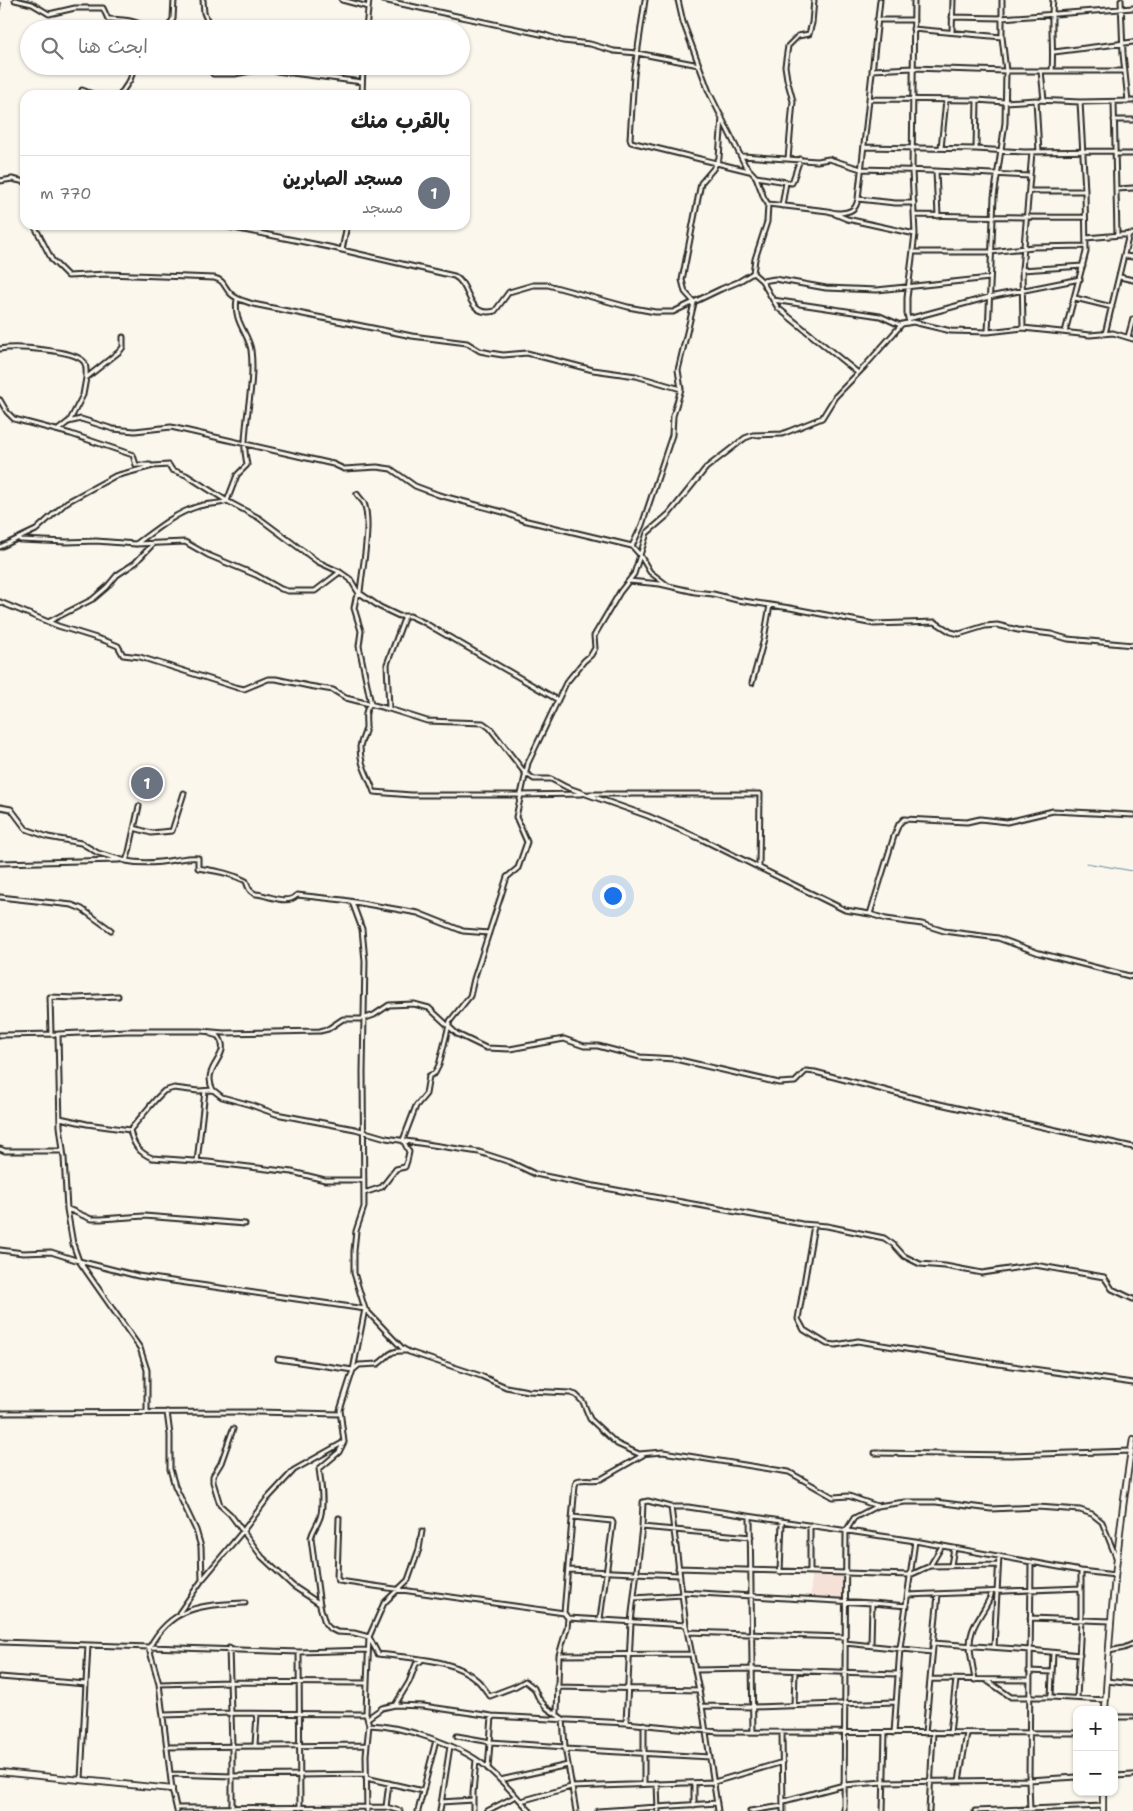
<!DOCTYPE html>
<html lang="ar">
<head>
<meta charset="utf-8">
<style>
  :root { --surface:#fff; --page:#f2f2f2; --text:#222; --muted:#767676; --line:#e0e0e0; --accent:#d93025 }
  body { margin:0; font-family:"Shantell Sans","Playpen Sans Arabic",sans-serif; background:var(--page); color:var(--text); direction:rtl }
  .controls { position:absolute; right:15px; bottom:15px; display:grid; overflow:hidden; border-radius:10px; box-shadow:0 1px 4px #0004 }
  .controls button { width:45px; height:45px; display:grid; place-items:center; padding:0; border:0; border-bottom:1px solid var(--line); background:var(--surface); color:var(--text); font:25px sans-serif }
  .you { position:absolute; left:612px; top:895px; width:18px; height:18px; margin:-12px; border:4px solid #fff; border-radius:50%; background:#1a73e8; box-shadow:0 0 0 8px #1a73e833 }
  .badge { display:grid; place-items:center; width:32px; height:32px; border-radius:50%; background:var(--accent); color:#fff; font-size:16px; font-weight:700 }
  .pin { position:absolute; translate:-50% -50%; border:2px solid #fff; box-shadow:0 1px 5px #0006 }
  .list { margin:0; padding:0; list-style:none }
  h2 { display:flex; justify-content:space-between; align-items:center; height:65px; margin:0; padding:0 20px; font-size:21px }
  h2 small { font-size:16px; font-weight:400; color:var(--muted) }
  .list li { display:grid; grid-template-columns:32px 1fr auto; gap:15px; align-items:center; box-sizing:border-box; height:75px; padding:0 20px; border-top:1px solid var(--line) }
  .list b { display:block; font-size:19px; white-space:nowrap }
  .list p { margin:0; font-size:16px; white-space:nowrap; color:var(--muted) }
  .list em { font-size:16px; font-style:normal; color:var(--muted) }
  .icon { flex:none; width:28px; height:28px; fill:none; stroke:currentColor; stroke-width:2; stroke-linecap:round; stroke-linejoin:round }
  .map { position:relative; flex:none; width:1133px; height:1811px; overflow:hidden; direction:ltr }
  .search { position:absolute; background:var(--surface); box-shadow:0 1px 4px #0004; left:20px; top:20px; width:450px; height:55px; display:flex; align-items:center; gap:12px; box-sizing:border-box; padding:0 18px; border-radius:28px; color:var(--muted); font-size:19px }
  .panel { position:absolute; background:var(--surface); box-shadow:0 1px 4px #0004; left:20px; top:90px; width:450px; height:140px; border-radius:15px; direction:rtl }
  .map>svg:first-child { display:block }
  .built { fill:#f6e1d8 }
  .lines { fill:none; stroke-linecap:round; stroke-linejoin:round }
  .stream { stroke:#628f9c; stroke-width:1 }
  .street-casing { stroke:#2b2b2b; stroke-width:7 }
  .secondary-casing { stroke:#2b2b2b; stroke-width:8 }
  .street { stroke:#fbf7ec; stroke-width:3 }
  .secondary { stroke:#fbf7ec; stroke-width:4.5 }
  .rail { stroke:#2b2b2b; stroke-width:1; stroke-dasharray:8 4; stroke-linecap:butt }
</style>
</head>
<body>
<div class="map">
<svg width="1133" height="1811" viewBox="0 0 1133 1811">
  <rect width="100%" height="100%" fill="#fbf7ec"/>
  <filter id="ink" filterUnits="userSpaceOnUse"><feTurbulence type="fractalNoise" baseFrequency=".02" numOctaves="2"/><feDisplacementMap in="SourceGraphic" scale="10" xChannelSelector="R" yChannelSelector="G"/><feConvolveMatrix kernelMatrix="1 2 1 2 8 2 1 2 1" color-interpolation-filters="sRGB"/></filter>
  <g filter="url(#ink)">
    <path class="built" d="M842 1575V1599H811V1576Z"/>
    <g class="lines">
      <path class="stream" d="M1086 863 1133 871"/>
      <defs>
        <path id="street" d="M15 0 32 4 49 14 75 8H103L108 19C128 20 133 20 152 29
          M203 0 204 13 211 29
          M342 0 368 7
          M383 0 545 35 563 41 590 44 614 51 637 53 699 65
          M645 0 634 75 630 139 631 142 749 171
          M678 0 683 22 709 92 745 165 756 177 764 198 768 204 767 222 755 259 753 273
          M1121 0 1123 54 1128 101
          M952 17 1002 18 1133 8
          M877 20H914
          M167 29 173 19 174 0
          M366 29 369 0
          M913 29 1002 37
          M952 32 953 0
          M1054 52 1133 42
          M209 66 213 74H235L261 69 362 82
          M872 70 913 68 1006 71H1125
          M1041 71 1044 100
          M1052 71C1054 47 1050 24 1053 0
          M82 90 95 95
          M120 95 130 80 135 66
          M362 95 363 66
          M869 99 977 100 1005 102 1036 100 1080 102 1133 101
          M1036 100 1039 152
          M1114 102 1117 235
          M1114 120H1133
          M864 147 976 149 1024 152 1115 151
          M941 148 946 100
          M976 149 977 100
          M1115 154H1133
          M742 156 817 161 829 159 861 169 936 171 1029 176
          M788 159 793 101 787 79 785 66 788 46 798 36 809 34 812 23 814 0
          M936 171 938 216
          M756 177 792 183 800 159
          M0 181 12 179 25 182
          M1117 189 1133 188
          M1029 191H1085
          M858 199 880 0
          M768 204 828 211C835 214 850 214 855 207 856 206 858 200 858 199L895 203H914
          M782 206 786 182
          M835 214 847 219 915 234
          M915 215C971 216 1028 218 1084 217
          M34 225 52 260 68 276 107 274 214 278C225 280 224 288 231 294 237 300 245 301 253 304L412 336 467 343 480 351 490 353 503 355 527 353 593 370 636 376 681 389
          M219 225 329 247 454 276C472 285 466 318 495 311L509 292 533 285H548L628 307 655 312H673L721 289 738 282 753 273
          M1086 238 1133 234
          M342 250 347 225
          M913 252H991L1033 247 1086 246
          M1125 256 1133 257
          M1022 270 1083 266
          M753 273 762 281 773 300 880 316 900 325
          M1120 277 1133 280
          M762 281 775 279 826 288 877 290 990 278
          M1075 298 1112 307
          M773 300 778 308 858 373
          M694 302 685 292 682 280 701 183 713 169 719 158 722 117
          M908 319 989 297 1080 279
          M909 322 907 314V298L915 234 912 171 914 0
          M1023 328 1022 270 1032 152
          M988 332 994 197 1005 123 1006 71 1002 37V0
          M1065 332 1086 252 1085 191 1080 102
          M1105 334 1129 234
          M1128 337 1133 319
          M0 349C15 346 76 350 84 362 87 366 86 372 86 377
          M0 400 7 412 14 419 71 434 133 455 136 465H150
          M69 422 83 395 86 378 120 351 123 347V337
          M58 430 68 422 81 419 113 429 135 431 171 427 333 464 344 469 377 467 391 469 415 486 439 495 503 512 523 520 632 546 640 555 650 572 667 585
          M357 494C359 497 362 500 364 503 372 523 362 570 360 592L356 598 354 608 361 631 359 646 371 704
          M20 540 67 542 96 541 136 544 185 542 208 555 256 575 281 589 288 591H315L340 572
          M136 544C155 530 174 514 196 507 206 503 217 505 227 501L237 475 247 465C246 458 244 450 245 442 246 411 255 381 251 350 248 332 233 322 237 299
          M632 546 642 525 672 435 673 416 681 389 678 370 694 303
          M0 547 36 530 67 502 115 476 153 466 169 465 172 470 186 475 227 501 259 518 318 562 340 572 350 579 358 592 380 607 399 616H410L425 623 558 700
          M629 581 660 584 695 592 713 594 737 600 790 608 874 624 935 622 951 632 959 634 985 626 997 625 1018 630 1051 634 1068 639 1133 645
          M0 602 58 626 106 641 118 646 123 655 140 657 235 687 244 689 268 679H276L309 686 333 690 346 698 389 709 427 721 483 723 490 728 525 773 534 779H551L566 787 648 816 701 839 845 910 870 914 886 919 922 924 944 931 998 938 1039 953 1133 977
          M48 622 93 599 107 587 117 575 135 563 153 544
          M752 683 764 639 770 605
          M370 704C364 711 366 719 366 727 365 734 361 740 360 747 360 765 368 775 374 792L411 795H520L582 794
          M389 709 387 664 405 616
          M589 794H760L759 868
          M0 807 11 809 26 829 48 837 81 843 98 853 126 861 129 852 139 806
          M134 828 151 833 172 831 184 793
          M126 861C141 864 158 863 174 860 182 859 189 857 198 858V868C215 871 231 873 246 881 248 887 249 892 256 894 269 895 287 906 297 895L343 900 418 913 463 931 489 933
          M0 863 119 860
          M0 897 72 905 82 909 111 930
          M352 902 362 929 365 961 363 1072 364 1207 356 1231 354 1251V1273L365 1309 353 1370 340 1410 344 1442 339 1452 319 1469C321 1482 325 1508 319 1520 316 1528 313 1529 311 1538L320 1606 325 1623 329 1628 337 1632 354 1633 369 1637 378 1654C409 1658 454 1658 478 1681 482 1685 486 1691 490 1696L516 1686 525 1681 534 1688 539 1699 547 1708 563 1719 565 1747 576 1811
          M870 914 894 836 899 824 904 819 967 822 980 819 1007 822 1053 811 1133 815
          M51 1034 50 997 76 998 118 996
          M58 1034 60 1126 64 1158 67 1209 73 1244 79 1261 140 1348 147 1370V1412
          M211 1034 218 1036C234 1056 200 1066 213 1090
          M0 1035 58 1034 127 1031H201L224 1033 320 1031 328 1029 343 1019H363L374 1015 389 1005 414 1004 429 1008 457 1034 486 1048 510 1049 564 1039 584 1046H598L640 1057 675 1059 779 1083 795 1082 806 1071 815 1072 926 1101 1133 1147
          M60 1118 87 1124 130 1130 156 1099 164 1091 174 1088 198 1091 213 1090 222 1097 251 1105 276 1114 355 1129 386 1138 479 1152 510 1162 535 1174 589 1185 802 1224 827 1226 884 1238 894 1245 904 1256 920 1264 945 1266 982 1273 1035 1265 1104 1277 1112 1289 1133 1299
          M130 1130C133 1144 138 1152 152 1158L208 1162 292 1172 325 1180H364
          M0 1149 5 1151H63
          M197 1162 205 1091
          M364 1193 382 1187 396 1169 405 1167 407 1161 409 1152 403 1140 416 1106 426 1094 429 1076 435 1073 439 1065 450 1021 470 996 474 979 507 877 518 868 527 842 516 817 528 763 566 683 584 661 591 655 595 648 594 636 620 592 634 574 647 533 669 514 706 468 745 438 753 435 782 434 822 418 835 397 865 366 902 324 913 322 951 331 988 332 1023 328 1090 335 1113 333 1133 339
          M68 1209 91 1219H101L144 1216 245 1224
          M814 1225 798 1319 804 1330 827 1344 836 1345 858 1341 984 1362 1133 1383
          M0 1250 23 1253 51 1252 79 1261 138 1276 365 1309 402 1348 409 1352 481 1376 506 1387 528 1391 570 1393 576 1395 583 1402 590 1419 617 1444 639 1454 663 1452 789 1472 833 1497 849 1496 877 1506 905 1502H936L991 1509 1038 1507 1080 1510 1092 1514 1102 1522 1116 1557
          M278 1359 353 1370 359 1365 378 1364C391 1355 388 1350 406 1351
          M167 1412 170 1435V1469L175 1486 196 1530 201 1547 202 1580
          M0 1413 257 1412 340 1414
          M233 1429 221 1463 213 1476V1482L220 1505 230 1514 262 1557 293 1586 320 1604
          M875 1453 1011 1455 1131 1451
          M671 1507 686 1625 702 1706 718 1811
          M573 1517 612 1521 613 1523 600 1619
          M750 1517 753 1732
          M339 1518 337 1578 339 1581 564 1613
          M642 1527 751 1537
          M951 1565 954 1548
          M930 1566 942 1546
          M678 1568 910 1575 930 1566 998 1565
          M568 1570 679 1575
          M780 1572 782 1522
          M810 1572V1525
          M682 1592 872 1603 907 1606
          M908 1595 1081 1588
          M634 1598 682 1595
          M179 1613 202 1580 243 1531 267 1499 294 1470 344 1442
          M568 1618 686 1625
          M1030 1618 1111 1621
          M688 1632 844 1637
          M0 1642 299 1652 368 1650
          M845 1643 932 1652
          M933 1643 1030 1650 1080 1655
          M871 1645 872 1603
          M994 1647 999 1556
          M229 1648 232 1745V1811
          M1109 1651 1124 1648 1133 1644
          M299 1652 300 1808
          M559 1655 692 1654
          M696 1670 751 1669 897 1674
          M1029 1671 1052 1672
          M0 1677 86 1684
          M930 1679 1029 1680
          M975 1680C973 1665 967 1646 972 1632 976 1618 988 1607 992 1592
          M986 1680 1011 1697H1051L1106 1700
          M1107 1681 1133 1684
          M160 1684 229 1682 367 1683
          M557 1687 700 1690
          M1051 1697 1053 1653
          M1077 1698 1081 1620V1571
          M395 1705 409 1682 416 1664 421 1661
          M702 1706 753 1707 895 1702
          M794 1706 795 1671
          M557 1713 559 1655 567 1628 568 1618 564 1613 575 1485 577 1481C584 1478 593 1481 601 1479L643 1455
          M164 1715 231 1713 366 1714
          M1114 1717H1133
          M368 1718 382 1708 395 1705 423 1706 492 1716 626 1723 719 1732 1077 1733
          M626 1723 631 1622 642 1527 643 1502 648 1501 671 1507H688L915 1541 1081 1571 1115 1575
          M369 1725C402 1726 457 1744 484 1765 501 1779 515 1795 530 1811
          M782 1732 783 1811
          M894 1733 900 1648 915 1541
          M925 1733 938 1594
          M950 1733 956 1680
          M457 1736 491 1742 565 1747
          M255 1745 257 1714
          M167 1747 366 1745
          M565 1749 710 1757
          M488 1769 492 1716
          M171 1774 232 1776 366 1774
          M1114 1776 1133 1775
          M366 1778 423 1791
          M81 1779 88 1645
          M500 1780 568 1765
          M959 1781 967 1733
          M644 1783V1724
          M657 1783 658 1811
          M694 1783V1805
          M521 1801 571 1787 714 1782 783 1762
          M784 1801 844 1785 883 1782 1029 1780 1077 1777
          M441 1802 473 1800
          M386 1807 389 1783
          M177 1808 386 1807 400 1811
          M177 1811 172 1789 159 1684 149 1648C171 1606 202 1605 245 1603
          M367 1811 366 1755 369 1725 366 1714 367 1683 369 1637 384 1603 408 1580 419 1549 422 1531
          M418 1811 436 1740
          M440 1811 450 1746
          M473 1811V1793L476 1760
          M487 1811 516 1796
          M598 1811 717 1803
          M750 1811 783 1806
          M844 1811 846 1531 854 1518 877 1506
          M883 1811 885 1733
          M929 1811 933 1732
          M975 1811 1103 1806
          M1030 1811 1029 1780 1031 1562"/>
        <path id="secondary" d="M1105 1710C1110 1619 1118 1529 1133 1439
          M0 1772 172 1789
          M1103 1811V1792"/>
      </defs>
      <use href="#street" class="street-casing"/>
      <use href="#secondary" class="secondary-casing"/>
      <use href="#street" class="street"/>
      <use href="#secondary" class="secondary"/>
      <path class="rail" d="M0 10 2 0"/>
    </g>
  </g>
</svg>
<div class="controls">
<button>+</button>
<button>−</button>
</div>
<div class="you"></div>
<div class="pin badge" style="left:147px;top:783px;background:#6b7280">1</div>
<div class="search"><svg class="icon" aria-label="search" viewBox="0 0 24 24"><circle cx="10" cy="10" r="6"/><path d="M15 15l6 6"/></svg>ابحث هنا</div>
<section class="panel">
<h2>بالقرب منك<small></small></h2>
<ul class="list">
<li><span class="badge" style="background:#6b7280">1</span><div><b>مسجد الصابرين</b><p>مسجد</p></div><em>770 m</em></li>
</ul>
</section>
</div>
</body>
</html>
